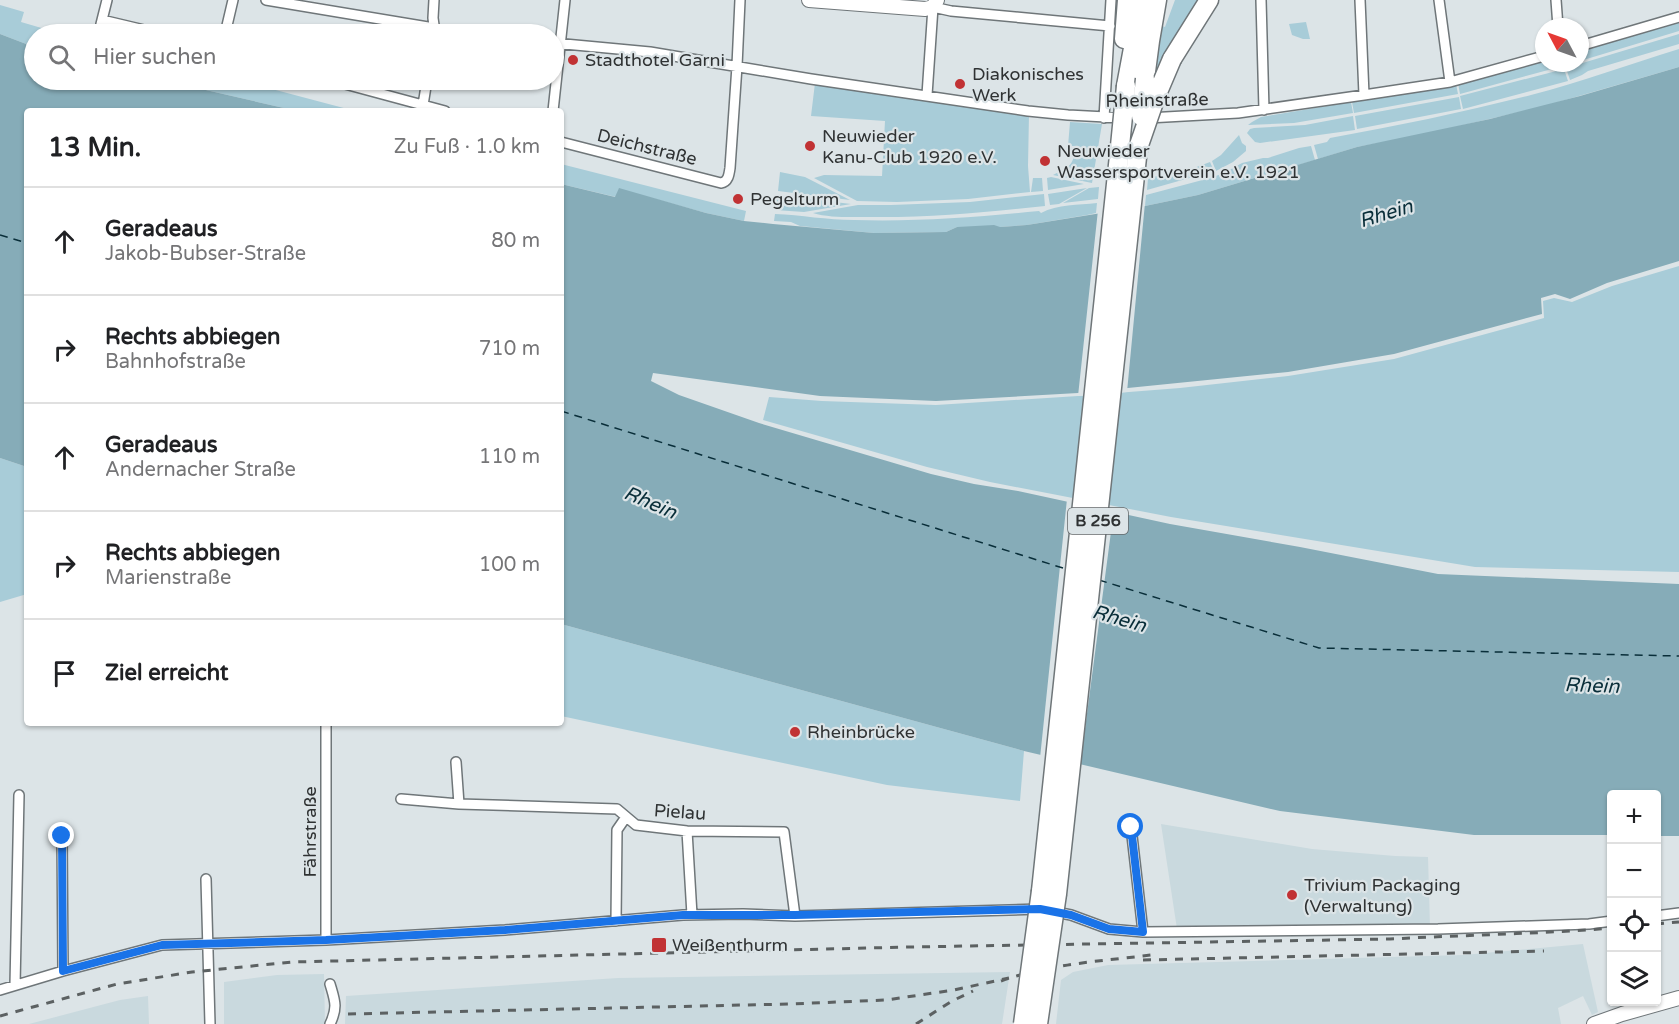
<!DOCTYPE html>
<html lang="de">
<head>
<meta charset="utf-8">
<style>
  :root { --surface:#fff; --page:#f2f2f2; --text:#202124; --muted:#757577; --line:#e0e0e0 }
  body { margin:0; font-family:"Varela Round",sans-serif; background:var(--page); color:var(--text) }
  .controls { position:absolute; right:18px; bottom:18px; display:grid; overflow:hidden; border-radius:6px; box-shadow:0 2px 4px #0004 }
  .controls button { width:54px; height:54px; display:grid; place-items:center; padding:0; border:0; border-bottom:2px solid var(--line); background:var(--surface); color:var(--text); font:30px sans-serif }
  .compass { position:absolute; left:1535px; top:18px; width:54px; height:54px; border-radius:50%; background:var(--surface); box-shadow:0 2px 4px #0004; rotate:311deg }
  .stop { position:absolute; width:18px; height:18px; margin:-14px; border:4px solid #1a73e8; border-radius:50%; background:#fff }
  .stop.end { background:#1a73e8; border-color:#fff; box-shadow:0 2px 6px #0008 }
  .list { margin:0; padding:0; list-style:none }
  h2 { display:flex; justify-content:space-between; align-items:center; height:78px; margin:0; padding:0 24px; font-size:26px }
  h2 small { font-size:20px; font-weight:400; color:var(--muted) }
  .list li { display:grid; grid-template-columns:39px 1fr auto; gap:18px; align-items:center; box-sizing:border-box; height:108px; padding:0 24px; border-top:2px solid var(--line) }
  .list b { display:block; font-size:22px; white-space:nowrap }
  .list p { margin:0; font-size:20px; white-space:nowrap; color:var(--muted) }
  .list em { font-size:20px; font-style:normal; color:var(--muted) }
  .icon { flex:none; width:33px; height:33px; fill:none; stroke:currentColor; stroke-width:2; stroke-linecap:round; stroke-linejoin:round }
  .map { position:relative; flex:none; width:1679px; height:1024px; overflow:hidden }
  .search { position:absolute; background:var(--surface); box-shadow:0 2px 4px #0004; left:24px; top:24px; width:540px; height:66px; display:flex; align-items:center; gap:15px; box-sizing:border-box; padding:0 21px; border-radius:33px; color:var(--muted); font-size:22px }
  .panel { position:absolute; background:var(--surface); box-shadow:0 2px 4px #0004; left:24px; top:108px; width:540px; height:618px; border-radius:6px }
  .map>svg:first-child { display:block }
  .built { fill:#c9d9de }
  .green { fill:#a8ccd8 }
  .forest { fill:#86acb8 }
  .pier { fill:#dce4e7 }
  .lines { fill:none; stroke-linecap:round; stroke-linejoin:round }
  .ferry { stroke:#092e39; stroke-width:1.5; stroke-dasharray:8 6; stroke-linecap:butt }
  .street-tunnel { stroke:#b9c0c3; stroke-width:9; stroke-dasharray:9 4.5; stroke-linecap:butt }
  .street-casing { stroke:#6f7679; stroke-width:12 }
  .secondary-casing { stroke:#6f7679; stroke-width:16 }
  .highway-casing { stroke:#6f7679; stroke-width:21 }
  .street { stroke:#fff; stroke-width:9 }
  .secondary { stroke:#fff; stroke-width:14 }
  .highway { stroke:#fff; stroke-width:18 }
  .rail { stroke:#5c6162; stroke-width:3; stroke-dasharray:8 8; stroke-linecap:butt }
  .highway-bridge-casing { stroke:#6f7679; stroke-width:21; stroke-linecap:butt }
  .highway-bridge { stroke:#fff; stroke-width:18 }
  .route { stroke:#1a73e8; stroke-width:8 }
  .poi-dot { fill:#c13234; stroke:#dce4e7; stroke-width:2 }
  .labels { text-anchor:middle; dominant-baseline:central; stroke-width:4.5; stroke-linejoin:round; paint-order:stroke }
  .shield { fill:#dce4e7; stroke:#636769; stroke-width:1.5 }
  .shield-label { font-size:16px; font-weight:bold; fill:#2f3233 }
  .poi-label { font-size:18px; fill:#2f3233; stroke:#dce4e7; text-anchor:start }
  .street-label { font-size:18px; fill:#2f3233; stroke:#dce4e7 }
  .water-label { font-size:20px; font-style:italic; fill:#092e39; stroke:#dce4e7 }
</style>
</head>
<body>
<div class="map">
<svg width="1679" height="1024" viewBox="0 0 1679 1024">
  <rect width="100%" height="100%" fill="#dce4e7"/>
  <path class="built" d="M1161 824 1312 849 1395 856 1428 857 1430 927 1177 929Z
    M1583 944 1598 1012 1592 1015 1583 996 1558 1008 1561 1024H1056L1061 980 1073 972 1108 965 1463 955Z
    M1010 972 1002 1024H345L346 996 618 978Z
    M324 974 325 1024H224V982L277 975Z
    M148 996 149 1024H29L120 1000Z"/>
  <path class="green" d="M1175 0H1201L1150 88 1159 25 1165 27Z
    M0 5 24 12 21 22 62 34H34V47L0 34Z
    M1679 21V31L1580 61V50Z
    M1306 22 1310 39H1303L1292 35 1289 24Z
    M1679 34V44L1588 71 1582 75 1570 80 1566 68Z
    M1679 49V67L1541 107 1416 136 1357 147 1318 159 1314 145 1327 142 1330 138C1397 126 1464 112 1531 95 1581 82 1630 64 1679 49Z
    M1544 60V63H1562L1563 66 1460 94 1458 83Z
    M1564 69 1568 81 1463 109 1460 96Z
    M162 80H238L355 111H297Z
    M815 83 1029 114 1028 166 1030 192 968 199 897 202 857 201 814 178 824 175 882 176 885 121 811 116Z
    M1456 84 1458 94 1354 113 1352 102Z
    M1459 97 1461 109 1357 129 1355 116Z
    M1351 102 1353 113 1294 123 1248 125 1252 122 1261 117Z
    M1353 116 1355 130 1260 143 1255 142 1247 133 1250 129 1254 128 1305 125Z
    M1070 122 1102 124 1092 183 1053 175C1070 166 1074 166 1075 146H1068Z
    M1239 135 1242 143 1246 146V151L1233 162 1216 171 1212 161 1221 155Z
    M1311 146 1315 160 1198 195 1145 206 1146 195 1210 178 1224 173 1242 163 1263 158H1268L1299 148Z
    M1210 162 1214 171 1147 190 1148 178 1194 168Z
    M561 164 746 211 744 221 706 213 619 189 616 197 561 184Z
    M780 172 805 177 850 200 778 191Z
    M1051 177 1084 184 1048 190 1047 178Z
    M1033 178H1042L1043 191 1031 192Z
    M1099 187 1098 199 1063 203 1089 188Z
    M1087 188 1059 204 1050 205 1048 194Z
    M1044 194 1045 206C986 212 927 218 868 217 851 217 829 218 813 213L858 205H891L970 202Z
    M777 195 851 204 804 212 775 210Z
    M1097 203 1096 213 1087 215 1027 225 1000 227H957L946 232 874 233 800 226 791 222 774 221 775 214C801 215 827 220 854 220 916 222 978 217 1039 211L1041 213C1058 204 1078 205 1097 203Z
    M1679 266V572L1475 567 1171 517 990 482 927 467 763 420 769 397 822 401 936 405 1078 396 1180 388 1288 376 1394 359 1544 318 1543 301 1554 298 1572 302 1612 286Z
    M0 458 27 467V594L0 602Z
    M561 624 1024 751 1020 801 887 785 561 716Z"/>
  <path class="forest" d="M0 34 34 47V80H162L297 111H27V467L0 458Z
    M1679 67V261L1607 283 1570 299 1555 294 1541 298 1542 314 1394 354 1288 372 1078 393 936 401 820 396 653 373 651 381 679 395 759 423 931 474 974 484 1018 491 1170 524 1300 547 1438 574 1679 584V836H1657L1656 794H1612L1611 835H1474L1280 811 1024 751 561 624V184L615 197 619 188 706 213 744 221 773 224 874 233 946 232 957 227 994 225 1000 227 1027 225 1145 206 1198 195 1357 147 1490 119 1580 96Z"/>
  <path class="pier" d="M1145 203 1127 392 1078 396 1098 210Z
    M1067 499 1114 509 1080 767 1040 758Z"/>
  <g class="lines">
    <path class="ferry" d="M0 235 27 243
      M561 411 1066 569
      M1099 580 1319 648 1679 656"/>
    <path class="street-tunnel" d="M98 34 101 25"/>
    <defs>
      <path id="street" d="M266 0 434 28 443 31 469 34
        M434 0 433 18 435 32
        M1261 0 1264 110
        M1360 0 1364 95
        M1439 0 1450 82
        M1556 0 1558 27
        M102 20 161 34
        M101 24 107 0
        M225 34 233 0
        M496 34H504
        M554 43 650 52 811 79 1028 111 1068 115 1125 118
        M1580 46 1679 17
        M330 80 445 111
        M927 95 933 7 951 11 1110 26
        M423 105 427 80
        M553 111 565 0
        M1104 118 1111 0
        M1148 118 1238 113 1364 95 1450 82 1544 56
        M561 142 721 183C728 182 729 175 730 168L737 66 740 0
        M456 762 459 804
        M401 799 459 804 617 809 636 825 687 831 784 832 795 916
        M1131 827 1143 932
        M687 831 692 915
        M62 836 63 971
        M206 879 210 1024
        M1656 916 1679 913
        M616 921 617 830 626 817
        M326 940V723
        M330 984C335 1001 338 1007 330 1024
        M15 985 19 795
        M0 990 63 971 162 945 326 940 505 930 683 915 743 914 795 916 1040 909 1071 915 1109 929 1143 932 1438 929 1589 924 1612 921"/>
      <path id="secondary" d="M809 0 925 9 933 7 937 0
        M1594 1024 1622 1014 1679 998"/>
      <path id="highway" d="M1124 39 1127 0
        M1172 59 1209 0
        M1145 79 1150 41 1157 0
        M1126 86 1142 0
        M1041 891 1120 146
        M1057 894 1138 148"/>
    </defs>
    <use href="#street" class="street-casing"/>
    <use href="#secondary" class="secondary-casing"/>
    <use href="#highway" class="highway-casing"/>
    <use href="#street" class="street"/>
    <use href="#secondary" class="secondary"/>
    <use href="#highway" class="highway"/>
    <path class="rail" d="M1656 924 1679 922
      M1143 960 1544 951
      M1001 981C1049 964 1102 961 1151 955
      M348 1014 789 1004 886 1000 954 990 1009 978
      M0 1016 117 984 192 972 292 962 909 947 1390 939C1464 935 1538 934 1612 928
      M916 1024 952 1001 973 991"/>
    <defs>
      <path id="highway-bridge" d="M1141 116 1145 79
        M1120 146 1126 86
        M1138 148 1155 99 1172 59
        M1023 1024 1041 891
        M1038 1024 1057 894"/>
    </defs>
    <use href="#highway-bridge" class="highway-bridge-casing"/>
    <use href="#highway-bridge" class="highway-bridge"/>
  </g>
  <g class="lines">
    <path class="route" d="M62 836 63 971 162 945 326 940 505 930 683 915H795L1040 909 1071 915 1109 929 1143 932 1131 827"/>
  </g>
  <g class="poi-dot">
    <circle cx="573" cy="60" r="6"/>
    <circle cx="960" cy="84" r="6"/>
    <circle cx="810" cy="146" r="6"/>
    <circle cx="1045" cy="161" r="6"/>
    <circle cx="738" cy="199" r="6"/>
    <circle cx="795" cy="732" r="6"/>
    <circle cx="1292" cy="895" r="6"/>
    <rect x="651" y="937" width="16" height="16" rx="3"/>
  </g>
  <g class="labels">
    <rect class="shield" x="1068" y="508" width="60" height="26" rx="4.5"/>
    <g class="shield-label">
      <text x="1098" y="521">B 256</text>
    </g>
    <g class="poi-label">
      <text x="585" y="60">Stadthotel Garni</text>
      <text x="972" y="74">Diakonisches<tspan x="972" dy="21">Werk</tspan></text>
      <text x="822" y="136">Neuwieder<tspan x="822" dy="21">Kanu-Club 1920 e.V.</tspan></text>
      <text x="1057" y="151">Neuwieder<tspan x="1057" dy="21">Wassersportverein e.V. 1921</tspan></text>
      <text x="750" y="199">Pegelturm</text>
      <text x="807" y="732">Rheinbrücke</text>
      <text x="1304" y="885">Trivium Packaging<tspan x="1304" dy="21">(Verwaltung)</tspan></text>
      <text x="672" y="945">Weißenthurm</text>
    </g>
    <g class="street-label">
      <text transform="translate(1157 100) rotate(-1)">Rheinstraße</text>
      <text transform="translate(647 147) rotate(14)">Deichstraße</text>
      <text transform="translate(680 812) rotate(4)">Pielau</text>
      <text transform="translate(310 832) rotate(-90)">Fährstraße</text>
    </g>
    <g class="water-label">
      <text transform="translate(1386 214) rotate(-17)">Rhein</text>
      <text transform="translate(650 503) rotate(23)">Rhein</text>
      <text transform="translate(1119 619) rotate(16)">Rhein</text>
      <text transform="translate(1592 686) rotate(2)">Rhein</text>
    </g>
  </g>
</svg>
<div class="controls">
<button>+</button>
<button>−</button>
<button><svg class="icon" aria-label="locate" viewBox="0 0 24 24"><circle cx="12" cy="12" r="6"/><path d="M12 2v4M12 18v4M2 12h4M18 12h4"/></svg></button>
<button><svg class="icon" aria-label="layers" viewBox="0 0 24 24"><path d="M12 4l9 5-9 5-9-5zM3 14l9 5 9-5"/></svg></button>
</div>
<svg class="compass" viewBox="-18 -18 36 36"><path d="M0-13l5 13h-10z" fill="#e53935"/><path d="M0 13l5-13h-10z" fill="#757577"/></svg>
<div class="stop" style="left:1131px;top:827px"></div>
<div class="stop end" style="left:62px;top:836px"></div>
<div class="search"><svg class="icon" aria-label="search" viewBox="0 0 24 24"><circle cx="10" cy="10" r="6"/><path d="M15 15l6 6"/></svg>Hier suchen</div>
<section class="panel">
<h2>13 Min.<small>Zu Fuß · 1.0 km</small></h2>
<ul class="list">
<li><svg class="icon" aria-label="ahead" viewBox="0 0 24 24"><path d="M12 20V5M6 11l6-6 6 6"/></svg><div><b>Geradeaus</b><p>Jakob-Bubser-Straße</p></div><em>80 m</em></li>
<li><svg class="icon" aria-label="right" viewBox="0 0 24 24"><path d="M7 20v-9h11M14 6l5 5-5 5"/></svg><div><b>Rechts abbiegen</b><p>Bahnhofstraße</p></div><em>710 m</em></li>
<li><svg class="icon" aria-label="ahead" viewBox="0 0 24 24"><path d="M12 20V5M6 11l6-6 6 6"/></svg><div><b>Geradeaus</b><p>Andernacher Straße</p></div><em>110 m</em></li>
<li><svg class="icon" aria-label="right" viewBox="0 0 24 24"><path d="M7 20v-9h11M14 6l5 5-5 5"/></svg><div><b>Rechts abbiegen</b><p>Marienstraße</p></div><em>100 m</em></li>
<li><svg class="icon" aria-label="arrive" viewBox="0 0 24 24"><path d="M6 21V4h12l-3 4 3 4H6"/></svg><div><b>Ziel erreicht</b></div></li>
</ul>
</section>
</div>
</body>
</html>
